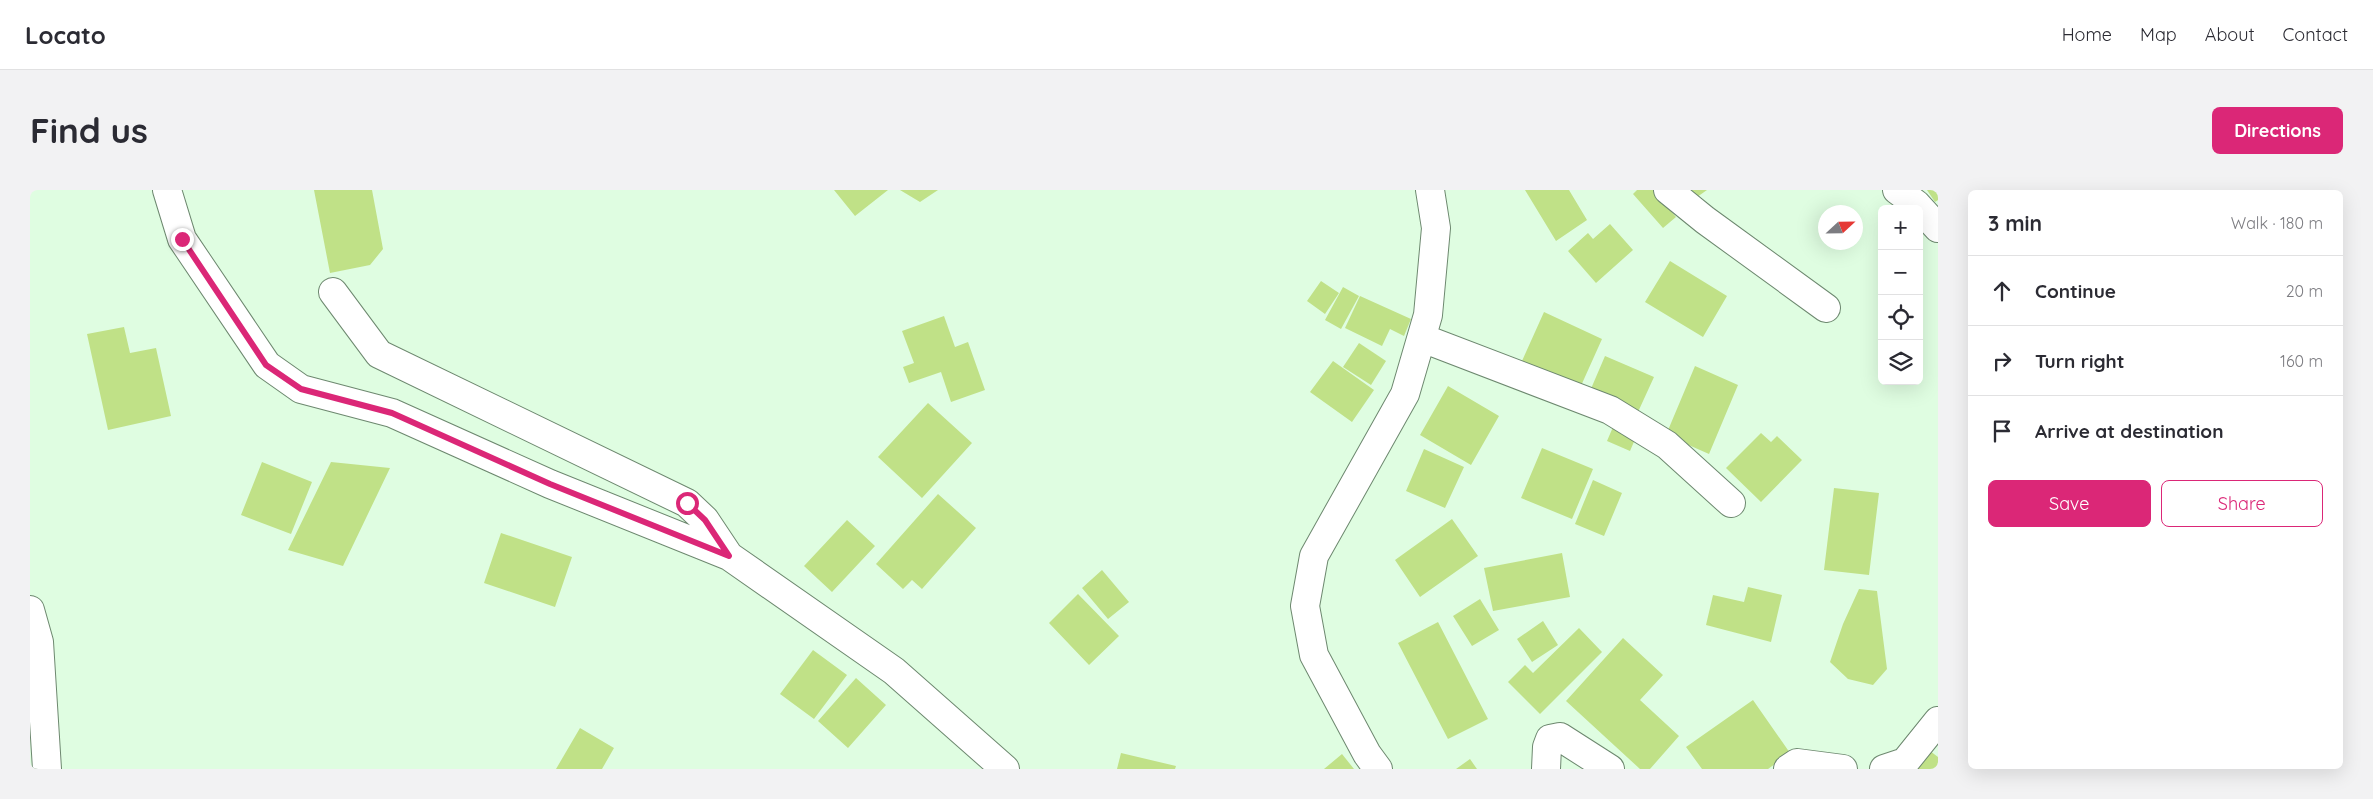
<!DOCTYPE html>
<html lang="en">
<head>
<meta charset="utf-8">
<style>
  :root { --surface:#fff; --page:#f2f2f3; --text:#2b2b33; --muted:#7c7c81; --line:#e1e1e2; --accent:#db2777 }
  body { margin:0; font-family:Quicksand,sans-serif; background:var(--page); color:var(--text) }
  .controls { position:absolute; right:15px; top:15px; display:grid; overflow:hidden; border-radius:8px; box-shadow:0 5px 20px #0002 }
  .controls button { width:45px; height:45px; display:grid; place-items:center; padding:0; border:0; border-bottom:1px solid var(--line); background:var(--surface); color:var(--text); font:25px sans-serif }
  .compass { position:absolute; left:1788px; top:15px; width:45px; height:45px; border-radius:50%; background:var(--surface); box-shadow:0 5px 20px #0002; rotate:68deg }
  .stop { position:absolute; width:15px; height:15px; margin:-11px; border:4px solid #db2777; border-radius:50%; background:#fff }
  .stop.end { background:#db2777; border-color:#fff; box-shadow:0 1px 5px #0008 }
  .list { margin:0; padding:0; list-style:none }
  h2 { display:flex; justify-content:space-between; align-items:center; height:65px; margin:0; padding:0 20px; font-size:21px }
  h2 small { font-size:16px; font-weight:400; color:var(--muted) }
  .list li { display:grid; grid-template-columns:32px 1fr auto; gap:15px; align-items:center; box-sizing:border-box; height:70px; padding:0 20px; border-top:1px solid var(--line) }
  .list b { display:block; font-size:19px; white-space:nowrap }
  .list em { font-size:16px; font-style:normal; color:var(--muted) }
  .actions { display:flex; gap:10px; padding:15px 20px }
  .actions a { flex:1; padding:11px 0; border:1px solid var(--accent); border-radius:8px; text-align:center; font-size:18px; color:var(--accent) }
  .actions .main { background:var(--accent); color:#fff }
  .icon { flex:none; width:28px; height:28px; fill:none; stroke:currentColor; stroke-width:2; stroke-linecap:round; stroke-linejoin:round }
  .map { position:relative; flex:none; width:1908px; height:579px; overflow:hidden; border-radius:8px }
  header { display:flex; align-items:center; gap:30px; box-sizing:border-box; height:70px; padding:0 25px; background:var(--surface); border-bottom:1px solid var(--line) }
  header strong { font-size:24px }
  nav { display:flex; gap:28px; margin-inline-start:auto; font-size:18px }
  .intro { display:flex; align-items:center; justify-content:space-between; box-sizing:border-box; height:120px; padding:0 30px }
  h1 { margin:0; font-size:35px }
  .button { padding:12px 22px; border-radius:8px; background:var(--accent); color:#fff; font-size:18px; font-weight:700 }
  main { display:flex; gap:30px; padding:0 30px }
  aside { flex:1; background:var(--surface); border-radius:8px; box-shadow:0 5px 20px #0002 }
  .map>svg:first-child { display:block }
  .building { fill:#c0e187 }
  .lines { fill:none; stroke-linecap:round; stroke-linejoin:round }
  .minor-casing { stroke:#6d886f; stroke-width:30 }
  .minor { stroke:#fff; stroke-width:28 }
  .route { stroke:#db2777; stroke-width:6 }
</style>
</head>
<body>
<header>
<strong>Locato</strong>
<nav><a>Home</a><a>Map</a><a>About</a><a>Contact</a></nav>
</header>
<div class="intro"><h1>Find us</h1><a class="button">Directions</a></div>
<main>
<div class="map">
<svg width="1908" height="579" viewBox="0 0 1908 579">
  <rect width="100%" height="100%" fill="#dffde1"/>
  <path class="building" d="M284 0H342L353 59 340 75 300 83Z
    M804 0H858L825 26Z
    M870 0H908L890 12Z
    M1495 0H1539L1557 30 1526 51Z
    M1607 0H1623L1646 27 1633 38 1603 4Z
    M1652 0H1677L1660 12Z
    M1897 0H1908V10L1905 12Z
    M1580 34 1603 60 1566 93 1538 61 1558 43 1563 49Z
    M1640 71 1697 106 1673 147 1615 112Z
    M1291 91 1309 103 1295 124 1277 111Z
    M1313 97 1329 106 1311 139 1295 130Z
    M1330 106 1381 129 1374 146 1360 139 1352 156 1315 138Z
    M1514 122 1572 149 1550 198 1492 171Z
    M914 126 925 157 938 152 955 200 921 212 911 182 879 193 873 177 884 173 872 141Z
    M94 137 100 163 126 158 141 226 78 240 57 144Z
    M1329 153 1356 171 1341 195 1313 177Z
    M1575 166 1624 187 1608 222 1560 201Z
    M1303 171 1344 200 1322 232 1280 202Z
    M1665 176 1708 195 1679 264 1636 245Z
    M1418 196 1469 226 1441 275 1390 245Z
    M898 213 942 253 892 308 848 267Z
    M1583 237 1606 247 1600 261 1577 251Z
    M1731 243 1741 252 1747 246 1772 270 1731 312 1696 278Z
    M1512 258 1563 279 1542 329 1491 308Z
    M1394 259 1434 277 1415 318 1376 301Z
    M232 272 282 292 261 344 211 325Z
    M301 272 360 278 313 376 258 360Z
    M1563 290 1592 303 1574 346 1545 334Z
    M1804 298 1849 303 1839 385 1794 380Z
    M908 304 946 338 892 399 882 390 873 399 846 374Z
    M1422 329 1448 366 1390 407 1365 370Z
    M817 330 845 356 802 402 774 376Z
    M471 343 542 367 525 417 454 393Z
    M1532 363 1540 407 1463 421 1454 378Z
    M1072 380 1099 412 1078 429 1052 398Z
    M1718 397 1752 405 1741 452 1676 435 1683 405 1714 412Z
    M1829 399 1847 401 1857 479 1843 495 1818 489 1800 472 1813 434Z
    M1048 404 1089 446 1059 475 1019 433Z
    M1450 409 1469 440 1442 456 1423 426Z
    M1513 431 1528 455 1502 472 1487 449Z
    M1408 432 1458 529 1418 549 1368 453Z
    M1549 438 1572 462 1510 524 1478 492 1495 475 1503 483Z
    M1593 448 1633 485 1610 510 1649 546 1620 579H1610L1536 511Z
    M783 460 817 485 784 529 750 504Z
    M826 488 856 515 818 558 788 531Z
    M1723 510 1760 563 1738 579H1672L1656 557Z
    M550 538 584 558 572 579H526Z
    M1900 561 1908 567V579H1887Z
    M1091 563 1146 576 1145 579H1087Z
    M1312 564 1324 579H1294Z
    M1440 569 1447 579H1426Z"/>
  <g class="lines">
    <defs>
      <path id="minor" d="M137 0 152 49 237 175 271 199 362 223 520 294 699 366 864 481 975 579
        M1638 0 1675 30 1796 118
        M1867 0 1886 14 1908 38
        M303 102 349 164 657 313 675 330 699 366
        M1392 148 1580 220 1637 255 1701 313
        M0 420 9 452 17 579
        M1348 579 1337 564 1284 465 1275 416 1284 366 1375 204 1398 125 1406 38 1400 0
        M1516 579 1517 557 1520 549 1530 547 1580 579
        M1758 579 1767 573 1813 579
        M1854 579 1875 572 1908 531"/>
    </defs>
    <use href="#minor" class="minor-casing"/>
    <use href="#minor" class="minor"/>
  </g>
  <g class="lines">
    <path class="route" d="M152 49 236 175 271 199 362 223 520 294 699 366 675 330 657 313"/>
  </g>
</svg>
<div class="controls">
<button>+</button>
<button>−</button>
<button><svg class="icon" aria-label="locate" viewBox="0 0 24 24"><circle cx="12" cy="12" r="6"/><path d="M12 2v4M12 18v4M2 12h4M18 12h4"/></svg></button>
<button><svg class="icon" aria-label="layers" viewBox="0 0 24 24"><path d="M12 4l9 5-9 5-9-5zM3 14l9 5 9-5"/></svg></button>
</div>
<svg class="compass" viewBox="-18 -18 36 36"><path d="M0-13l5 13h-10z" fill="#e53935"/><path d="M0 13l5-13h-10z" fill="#7c7c81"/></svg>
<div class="stop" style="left:657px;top:313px"></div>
<div class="stop end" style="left:152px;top:49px"></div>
</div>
<aside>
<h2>3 min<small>Walk · 180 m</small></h2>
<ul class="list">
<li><svg class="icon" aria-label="ahead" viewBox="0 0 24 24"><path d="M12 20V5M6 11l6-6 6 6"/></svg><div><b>Continue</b></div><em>20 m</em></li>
<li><svg class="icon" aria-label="right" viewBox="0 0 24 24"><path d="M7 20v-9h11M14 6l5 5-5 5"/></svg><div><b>Turn right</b></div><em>160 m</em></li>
<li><svg class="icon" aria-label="arrive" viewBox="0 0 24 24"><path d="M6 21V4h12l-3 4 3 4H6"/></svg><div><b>Arrive at destination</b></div></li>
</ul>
<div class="actions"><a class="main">Save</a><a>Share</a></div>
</aside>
</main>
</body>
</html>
